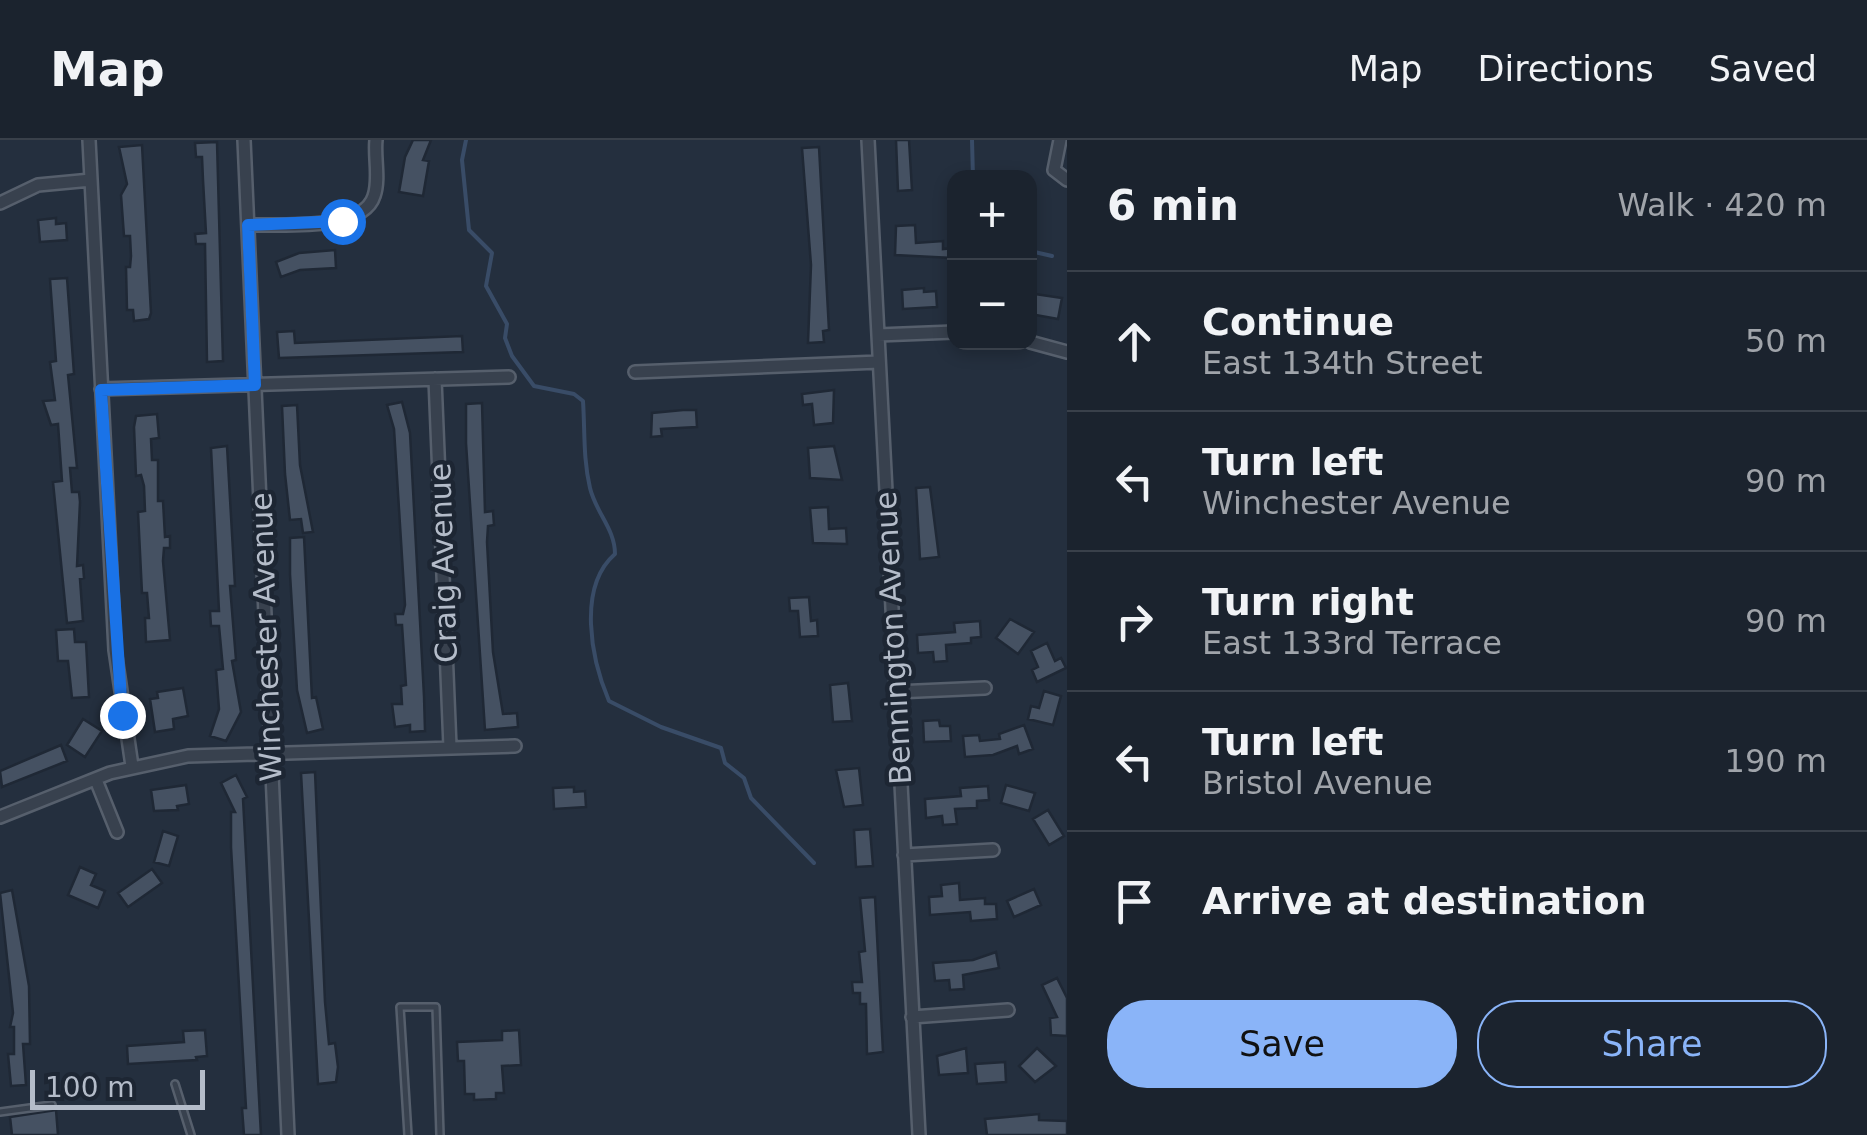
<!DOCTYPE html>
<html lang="en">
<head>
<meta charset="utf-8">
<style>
  :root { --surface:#1b232e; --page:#242b36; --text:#f1f3f6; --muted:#a0a4aa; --line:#39404a; --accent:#8ab4f8 }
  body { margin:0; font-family:"DejaVu Sans",sans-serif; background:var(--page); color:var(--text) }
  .controls { position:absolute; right:30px; top:30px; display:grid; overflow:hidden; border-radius:20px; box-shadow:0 5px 15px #0003 }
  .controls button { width:90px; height:90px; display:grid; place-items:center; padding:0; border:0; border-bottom:2px solid var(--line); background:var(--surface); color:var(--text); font:50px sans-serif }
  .scale { position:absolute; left:30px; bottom:25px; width:175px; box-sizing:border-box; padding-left:10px; border:5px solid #b4bcc9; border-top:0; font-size:28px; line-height:35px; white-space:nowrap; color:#b4bcc9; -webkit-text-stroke:8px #1d2633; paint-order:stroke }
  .stop { position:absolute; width:30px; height:30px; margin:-22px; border:8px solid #1a73e8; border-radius:50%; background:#fff }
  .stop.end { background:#1a73e8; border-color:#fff; box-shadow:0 2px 10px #0008 }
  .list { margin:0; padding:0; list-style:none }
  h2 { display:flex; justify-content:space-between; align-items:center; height:130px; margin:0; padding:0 40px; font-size:42px }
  h2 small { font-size:32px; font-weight:400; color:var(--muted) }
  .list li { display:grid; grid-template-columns:65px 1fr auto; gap:30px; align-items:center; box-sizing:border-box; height:140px; padding:0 40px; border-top:2px solid var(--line) }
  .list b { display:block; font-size:38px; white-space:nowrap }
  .list p { margin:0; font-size:32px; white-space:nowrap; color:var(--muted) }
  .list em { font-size:32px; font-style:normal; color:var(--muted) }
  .actions { display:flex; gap:20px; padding:30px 40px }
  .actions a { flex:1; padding:22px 0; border:2px solid var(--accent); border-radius:40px; text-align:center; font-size:35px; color:var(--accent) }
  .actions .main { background:var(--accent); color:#111 }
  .icon { flex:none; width:55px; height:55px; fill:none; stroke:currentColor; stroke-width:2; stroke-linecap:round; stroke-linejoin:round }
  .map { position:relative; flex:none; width:1067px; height:995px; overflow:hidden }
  header { display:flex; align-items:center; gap:60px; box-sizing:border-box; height:140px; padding:0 50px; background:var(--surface); border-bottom:2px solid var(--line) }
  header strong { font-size:48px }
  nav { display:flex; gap:55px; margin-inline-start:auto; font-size:35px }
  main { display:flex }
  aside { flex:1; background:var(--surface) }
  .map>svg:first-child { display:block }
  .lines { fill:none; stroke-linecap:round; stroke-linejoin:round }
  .stream { stroke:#394c67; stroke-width:4 }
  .building { fill:#455162; stroke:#1f2835; stroke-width:2.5 }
  .service-casing { stroke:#565f6c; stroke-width:10 }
  .minor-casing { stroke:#565f6c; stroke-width:16 }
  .service { stroke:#38414e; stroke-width:5 }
  .minor { stroke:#38414e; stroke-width:11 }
  .route { stroke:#1a73e8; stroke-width:12 }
  .labels { text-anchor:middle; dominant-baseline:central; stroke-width:9; stroke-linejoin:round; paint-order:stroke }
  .street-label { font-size:30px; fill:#b4bcc9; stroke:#1d2633 }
</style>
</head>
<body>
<header>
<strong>Map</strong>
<nav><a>Map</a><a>Directions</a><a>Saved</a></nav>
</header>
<main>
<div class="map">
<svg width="1067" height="995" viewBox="0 0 1067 995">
  <rect width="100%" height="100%" fill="#242f3e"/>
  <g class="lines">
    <path class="stream" d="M466 0 462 20 469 90 492 113 486 146 507 184 505 198 512 216 534 246 574 254 583 261C585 291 583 318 590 348 596 373 615 389 615 414 577 447 591 519 609 561L661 587 721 608 725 623 744 638 751 658 814 723
      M972 0 973 38
      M1030 111 1052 116"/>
  </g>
  <path class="building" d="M413 0H431L423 20 429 21 423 56 399 52 405 17Z
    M896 0H909L912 50 898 51Z
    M217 2 223 221 207 222 205 104H196L195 94 206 93 203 40 202 17H196L195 3Z
    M142 5 151 173 149 179 134 181 133 170H127L126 127H130L131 116 130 96H124L121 55 127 44 119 7Z
    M819 7 829 190 823 191 824 202 808 203 811 125 802 8Z
    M56 78V84L66 83 67 100 40 102 38 80Z
    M915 85 916 103 943 101V109L953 108V118L895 115 896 86Z
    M335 110 336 128 300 130 281 137 276 122 299 113Z
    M67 138 74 234 68 235 77 328H70L72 352H79L80 362 77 426 83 425 84 438 80 439 83 481 67 483 53 342 62 341 58 284 51 285 43 261 55 260 50 222 56 221 50 139Z
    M924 148V152L936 151 937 167 903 169 902 150Z
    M1035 154 1062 158 1058 179 1030 174V161L1034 162Z
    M294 191 295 203 462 196 463 212 279 218 277 192Z
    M834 250 833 283 814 285 812 264 803 265 802 254Z
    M402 262 410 293 424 556 425 591 410 592V585L395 587 392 564H402L401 546 406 545 402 485H396L395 474H403L405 465 394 289 387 265Z
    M482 263 485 372 493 371 494 385 488 386 487 402 493 512 503 574 517 573 518 587 485 590 466 303V264Z
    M297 265 300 325 313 392 303 393 301 379 290 380 285 334 282 266Z
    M683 270H696L697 287 661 289 662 296 651 297 652 273Z
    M157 274 159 298 151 299 152 320H158V361H163L165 397 170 396V408H164L163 421 170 500 146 502 145 478H149L147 453H142L138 372 145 371 144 346 141 335 136 336 134 287 136 276Z
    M227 306 235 446H230L236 520 232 521 241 572 226 601 210 596 219 569 216 530 223 529 219 486H211L210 471H219L211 308Z
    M834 306 842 340 810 338 808 308Z
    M930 347 939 417 920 419 916 348Z
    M828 367 829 389 846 388 847 404 813 403 810 368Z
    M304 397 312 558 316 557 323 589 307 593 297 550 290 434V398Z
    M809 457 811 481 817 480 818 496 800 497 798 471H790L789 458Z
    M1010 479 1034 492 1018 514 996 498Z
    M980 481 981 497 971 498V503L946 505 947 521 934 522 933 512 918 513 917 495 955 492 954 483Z
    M74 489 75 502H86L89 557 72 558 68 521H58L56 490Z
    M1047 503 1055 521 1061 518 1066 528 1037 542 1032 530 1038 527 1031 511Z
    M848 543 852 581 833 582 830 545Z
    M183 548 188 576 173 579 174 589 155 592 150 559 158 558 157 552Z
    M1044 551 1061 556 1053 585 1028 579 1031 566 1039 568Z
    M83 579 102 591 85 617 67 605Z
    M939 580 940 586H950L951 601 924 602 923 581Z
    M1024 585 1033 609 1019 614 1017 606 993 615 965 617 963 596 979 595 980 601 1000 599 999 594Z
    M61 605 67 621 2 647 0 631Z
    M859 628 863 665 844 667 836 630Z
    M315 632 325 862 329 904 335 903 338 927 336 942 318 944 301 633Z
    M236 635 247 657 243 659 261 995H244L242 968H246L231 707V672H235L221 643Z
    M186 645 189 664 177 666 178 670 154 671 151 650Z
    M1006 645 1035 653 1029 671 1001 663Z
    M988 646 989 660 977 661V668L955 669 957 684 943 685 942 676 926 678 925 659 961 656 960 648Z
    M574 647V652L585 651 586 667 554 669 553 648Z
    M1048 670 1064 696 1049 705 1033 679Z
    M870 689 873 726 856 727 854 690Z
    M163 691 178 696 169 726 154 722Z
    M80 727 96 734 91 745 105 751 98 768 68 755Z
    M152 729 162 743 128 767 118 753Z
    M959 743 960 760 985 758V764H996L997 779 971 781 970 772 930 775 929 757 942 756 941 745Z
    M1034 749 1041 765 1014 777 1007 761Z
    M12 750 29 846 30 904H23L26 945 11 946 8 914H14V887H10L13 873 0 753Z
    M875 757 883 912 867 914 866 864H860V853H853L852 842H862L859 812 865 811 860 758Z
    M996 812 999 828 963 835 964 849 950 850 949 840 935 841 933 823 973 820Z
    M1057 838 1067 858V896L1051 895 1050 878 1057 877 1042 845Z
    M205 890 207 916 196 917 197 920 128 924 127 906 184 902 183 891Z
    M519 890 521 925 502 926 504 953H496V959L474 960V954H465L464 921H458L457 902 502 900V891Z
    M966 908 968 933 939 935 937 916Z
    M1037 908 1056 926 1035 942 1019 926Z
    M1005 922 1006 942 977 944 975 924Z
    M56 970 58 995H12L10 977Z
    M1039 974V980L1067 981V995H987L985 979Z"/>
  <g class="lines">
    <defs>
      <path id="service" d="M175 944 191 995
        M0 972 52 965
        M408 995 400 867H436L440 995"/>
      <path id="minor" d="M89 0 115 510 132 626
        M244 0 288 995
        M868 0 919 995
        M1060 0 1054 30 1067 40
        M0 63 38 45 91 40
        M248 85C279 84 363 92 374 56 380 39 374 17 376 0
        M878 195 954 192
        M1030 202 1067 212
        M635 232 879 222
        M435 239 450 607
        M101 249 509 237
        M896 552 985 548
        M96 640 117 692
        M0 677 110 633 188 616 515 606
        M904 715 993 710
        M912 877 1008 870"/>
    </defs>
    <use href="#service" class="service-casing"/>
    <use href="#minor" class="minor-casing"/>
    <use href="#service" class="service"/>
    <use href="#minor" class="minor"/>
  </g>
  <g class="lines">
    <path class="route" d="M122 575 101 250 255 245 248 85 342 81"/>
  </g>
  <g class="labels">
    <g class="street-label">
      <text transform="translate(443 423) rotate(-92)">Craig Avenue</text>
      <text transform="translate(266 497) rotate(-92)">Winchester Avenue</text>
      <text transform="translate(893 498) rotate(-93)">Bennington Avenue</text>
    </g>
  </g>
</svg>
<div class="controls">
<button>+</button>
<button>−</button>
</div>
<div class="scale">100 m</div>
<div class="stop" style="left:342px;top:81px"></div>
<div class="stop end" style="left:122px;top:575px"></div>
</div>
<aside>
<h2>6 min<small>Walk · 420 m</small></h2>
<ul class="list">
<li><svg class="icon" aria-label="ahead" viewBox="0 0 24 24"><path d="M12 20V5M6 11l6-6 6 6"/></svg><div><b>Continue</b><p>East 134th Street</p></div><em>50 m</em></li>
<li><svg class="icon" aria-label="left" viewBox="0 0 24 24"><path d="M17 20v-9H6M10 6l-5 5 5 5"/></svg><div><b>Turn left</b><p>Winchester Avenue</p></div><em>90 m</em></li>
<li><svg class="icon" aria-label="right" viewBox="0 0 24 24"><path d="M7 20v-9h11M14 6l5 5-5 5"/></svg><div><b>Turn right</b><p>East 133rd Terrace</p></div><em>90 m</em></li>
<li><svg class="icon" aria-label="left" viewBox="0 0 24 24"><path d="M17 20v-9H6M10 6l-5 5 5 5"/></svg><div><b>Turn left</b><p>Bristol Avenue</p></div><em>190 m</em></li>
<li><svg class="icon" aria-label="arrive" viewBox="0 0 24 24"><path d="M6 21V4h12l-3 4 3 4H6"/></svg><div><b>Arrive at destination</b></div></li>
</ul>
<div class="actions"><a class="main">Save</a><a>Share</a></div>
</aside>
</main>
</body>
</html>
